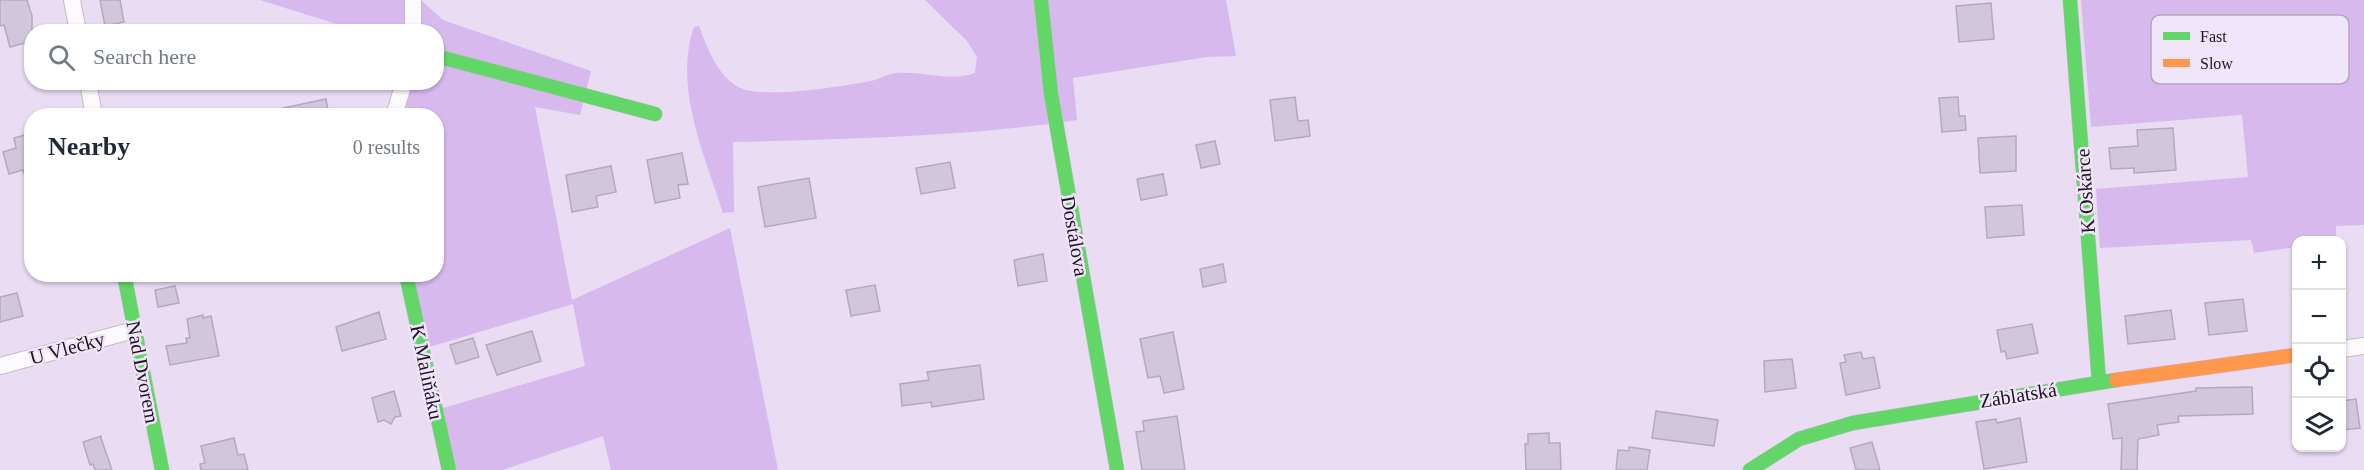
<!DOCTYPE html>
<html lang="en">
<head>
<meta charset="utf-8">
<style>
  :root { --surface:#fff; --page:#f6f6f7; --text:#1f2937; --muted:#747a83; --line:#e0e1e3 }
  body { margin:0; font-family:"Times New Roman",serif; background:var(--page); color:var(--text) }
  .controls { position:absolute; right:18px; bottom:18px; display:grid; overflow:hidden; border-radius:12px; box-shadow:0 2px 4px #0004 }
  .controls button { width:54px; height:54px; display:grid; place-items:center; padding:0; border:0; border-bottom:2px solid var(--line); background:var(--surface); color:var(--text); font:30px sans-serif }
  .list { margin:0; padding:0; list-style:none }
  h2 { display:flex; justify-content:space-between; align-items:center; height:78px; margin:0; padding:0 24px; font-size:26px }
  h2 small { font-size:20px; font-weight:400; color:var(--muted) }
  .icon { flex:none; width:33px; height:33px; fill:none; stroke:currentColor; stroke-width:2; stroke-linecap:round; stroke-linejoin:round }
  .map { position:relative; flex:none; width:2364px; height:470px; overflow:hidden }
  .search { position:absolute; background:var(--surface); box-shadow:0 2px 4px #0004; left:24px; top:24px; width:420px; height:66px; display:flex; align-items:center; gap:15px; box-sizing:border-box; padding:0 21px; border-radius:24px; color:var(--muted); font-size:22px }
  .panel { position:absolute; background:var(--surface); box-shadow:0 2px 4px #0004; left:24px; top:108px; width:420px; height:174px; border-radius:24px }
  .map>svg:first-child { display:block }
  .green { fill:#d8b9ee }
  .building { fill:#d1c6da; stroke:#b4a9bd; stroke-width:1.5 }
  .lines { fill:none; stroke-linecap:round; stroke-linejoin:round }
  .street-casing { stroke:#c5b9cd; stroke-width:18 }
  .fast-casing { stroke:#c5b9cd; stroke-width:15 }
  .slow-casing { stroke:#c5b9cd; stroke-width:15 }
  .street { stroke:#fcfafd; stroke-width:16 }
  .fast { stroke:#63d668; stroke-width:14 }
  .slow { stroke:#ff974d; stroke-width:14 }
  .labels { text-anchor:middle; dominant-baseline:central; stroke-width:5; stroke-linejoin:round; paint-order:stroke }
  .street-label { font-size:20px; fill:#1e1325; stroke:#f1e5fa }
  .key { fill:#f1e5fa; stroke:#b2a6ba; stroke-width:1.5 }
  .key-label { font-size:16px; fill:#1e1325 }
</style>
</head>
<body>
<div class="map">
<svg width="2364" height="470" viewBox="0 0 2364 470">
  <rect width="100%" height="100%" fill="#e9dcf3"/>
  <path class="green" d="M260 0H421L443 20 591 71 580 115 535 107 572 300 730 228 778 470H611L603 436 503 470H454L440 409 585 366 573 304 426 348 412 275 436 274V116L399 115 409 83 436 82V32L359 31Z
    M925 0H1226L1236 56 1207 57 1073 78 1077 120C963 137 847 139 733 142L734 212 723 213C705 156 673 87 694 27L699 26C707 47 717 75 738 87 762 100 843 86 871 81 880 79 889 73 898 73 924 71 949 82 975 73L977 57 967 41Z
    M2081 0H2364V225L2336 226V240H2296V247L2254 253 2251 240 2100 248 2096 189 2248 177 2242 115 2091 127Z"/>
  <path class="building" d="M0 0H27L32 16V41L10 47 4 25 0 26Z
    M100 0H120L124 22 105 26Z
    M1991 3 1994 39 1959 42 1956 6Z
    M1295 97 1298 121 1308 120 1310 136 1275 141 1270 100Z
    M1958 97 1959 116H1965L1966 130 1942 132 1939 98Z
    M326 99 329 116H284L283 108Z
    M2173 128 2176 170 2134 173V168L2111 169 2109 148 2138 146 2137 130Z
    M32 133V184L28 185 23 170 9 174 3 152 16 148 14 138Z
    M2016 136V171L1980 173 1978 138Z
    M1215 141 1220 164 1201 168 1196 145Z
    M682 153 688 184 678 185 680 198 655 203 647 160Z
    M950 162 955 188 921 194 916 168Z
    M611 166 616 192 596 196 598 207 572 212 566 175Z
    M1163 174 1167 195 1141 200 1137 179Z
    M809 178 816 218 765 227 758 187Z
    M2022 205 2024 235 1987 238 1985 207Z
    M1043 254 1047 281 1018 286 1014 260Z
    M1223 264 1226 282 1203 287 1200 269Z
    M875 285 880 311 851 316 846 290Z
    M175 286 179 303 158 307 155 290Z
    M17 293 23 316 0 322V297Z
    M2243 299 2247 331 2209 335 2205 303Z
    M2171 310 2175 339 2128 344 2125 316Z
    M379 312 386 339 342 351 336 327Z
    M203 315V318L211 316 219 356 170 365 166 346 187 343 186 338H190L187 319Z
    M2032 324 2038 353 2007 359 2005 351 2001 352 1997 330Z
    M532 331 541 361 497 375 486 345Z
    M1173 332 1184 389 1164 393 1160 376 1148 378 1140 339Z
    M473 338 479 357 456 364 450 345Z
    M1861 352 1863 359 1874 357 1880 388 1846 395 1840 363 1846 362 1844 355Z
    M1792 359 1796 388 1765 392 1764 361Z
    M980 365 984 399 932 407 931 402 902 406 900 384 929 380 927 372Z
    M2252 387 2253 414 2178 416 2179 422 2157 425 2159 435 2138 439 2137 470H2121L2122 438 2113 439 2108 404 2196 391V388Z
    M394 391 401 416 395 417 391 424 384 420 378 422 372 398Z
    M2356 399 2360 428 2342 430V401Z
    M1656 411 1718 420 1714 446 1652 438Z
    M1177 416 1185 470H1142L1136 432 1144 431 1143 421Z
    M2020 418 2027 462 1984 469 1976 422 1996 419 1997 423Z
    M1549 433V443H1560L1561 470H1526L1525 444H1528V434Z
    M101 436V438L112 470H95L93 464 90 465 83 442Z
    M234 438 238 455 244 454 248 470H201L200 464 205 463 201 446Z
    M1872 442 1880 470H1856L1850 448Z
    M1629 447 1650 450 1647 470H1616L1618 450 1629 451Z"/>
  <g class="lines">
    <defs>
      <path id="street" d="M72 0 78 32
        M413 32V0
        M88 82 94 116
        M394 116 404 82
        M2342 349 2364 346
        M0 366 134 330"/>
      <path id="fast" d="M1041 0 1051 94 1117 470
        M2070 0 2099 382
        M436 56 655 114
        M124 274 162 470
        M406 274 449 470
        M1750 470 1799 439 1853 423 2116 380"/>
      <path id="slow" d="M2116 380 2296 355"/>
    </defs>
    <use href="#street" class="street-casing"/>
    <use href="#fast" class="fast-casing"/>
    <use href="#slow" class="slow-casing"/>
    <use href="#street" class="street"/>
    <use href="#fast" class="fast"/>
    <use href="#slow" class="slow"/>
  </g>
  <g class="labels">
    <g class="street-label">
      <text transform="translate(2085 191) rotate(-94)">K Oskárce</text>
      <text transform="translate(1075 236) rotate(80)">Dostálova</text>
      <text transform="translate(67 348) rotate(-15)">U Vlečky</text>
      <text transform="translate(143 372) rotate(79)">Nad Dvorem</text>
      <text transform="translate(427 372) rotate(78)">K Maliňáku</text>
      <text transform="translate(2018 395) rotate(-9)">Záblatská</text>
    </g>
  </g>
  <rect x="2151" y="15" width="198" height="69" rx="9" class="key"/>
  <rect x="2163" y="32" width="27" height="8" fill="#63d668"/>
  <rect x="2163" y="59" width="27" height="8" fill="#ff974d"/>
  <g class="key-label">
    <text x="2200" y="42">Fast</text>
    <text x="2200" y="69">Slow</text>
  </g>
</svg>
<div class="controls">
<button>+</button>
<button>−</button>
<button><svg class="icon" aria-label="locate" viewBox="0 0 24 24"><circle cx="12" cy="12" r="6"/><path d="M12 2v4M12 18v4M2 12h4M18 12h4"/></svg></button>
<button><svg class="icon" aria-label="layers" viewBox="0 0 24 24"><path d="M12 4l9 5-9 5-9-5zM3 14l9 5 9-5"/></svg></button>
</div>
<div class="search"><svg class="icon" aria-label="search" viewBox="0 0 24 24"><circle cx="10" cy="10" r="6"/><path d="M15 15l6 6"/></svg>Search here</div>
<section class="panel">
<h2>Nearby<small>0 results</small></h2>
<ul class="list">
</ul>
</section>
</div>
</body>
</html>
